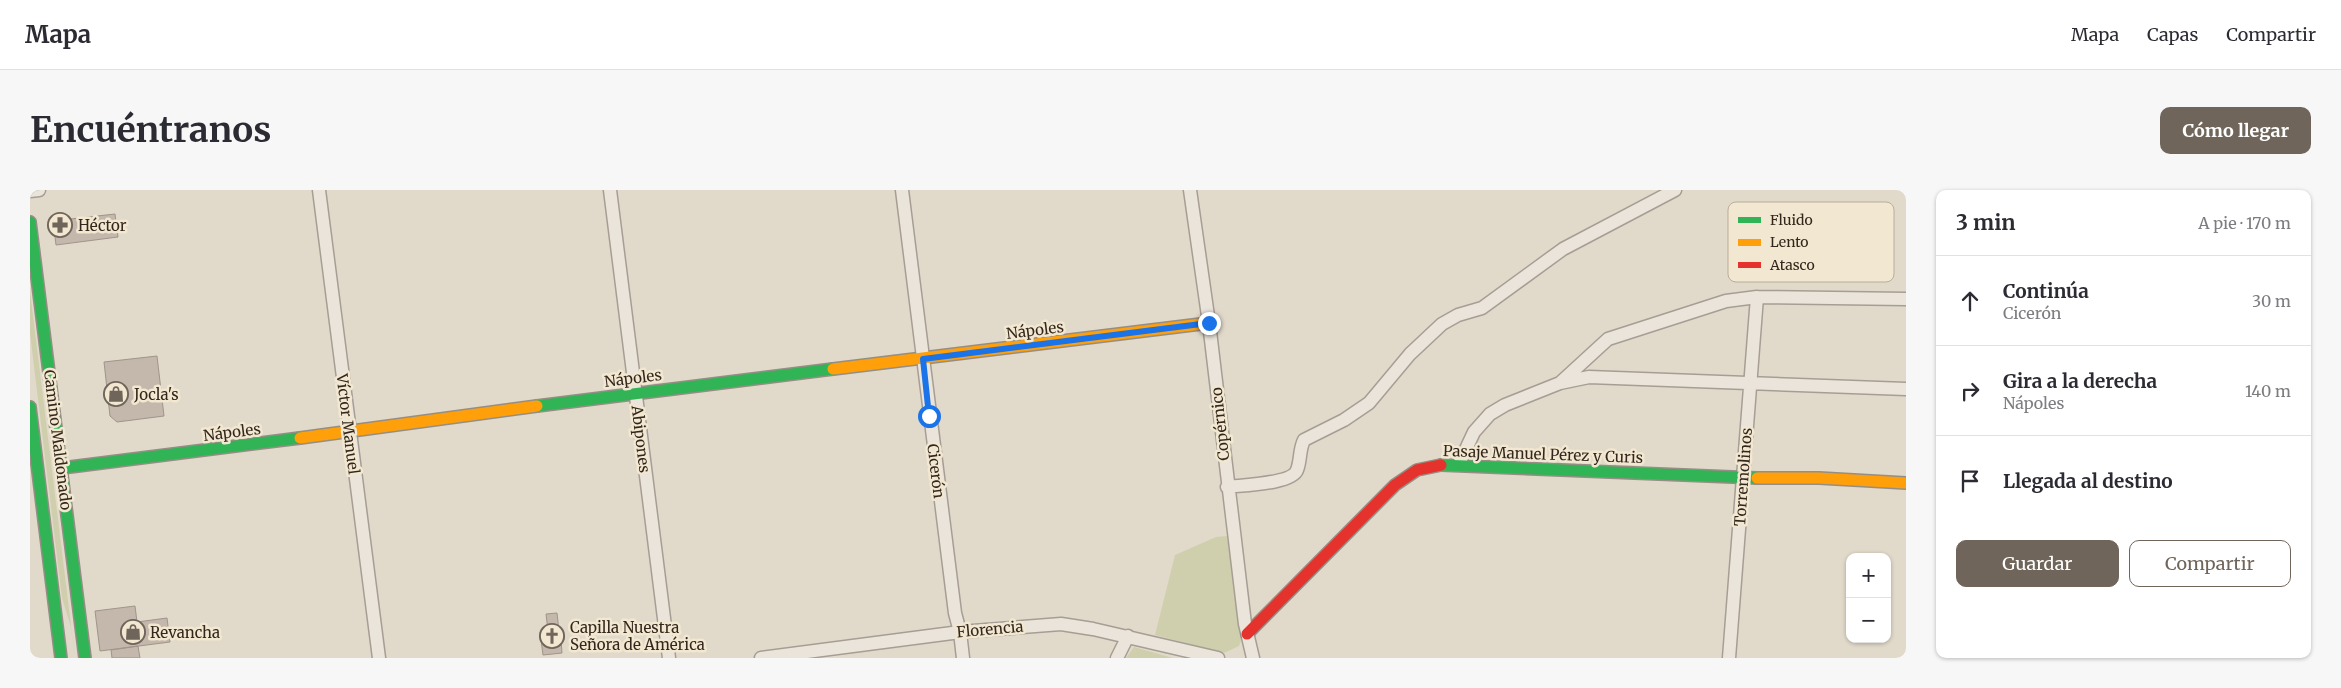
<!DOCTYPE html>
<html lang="es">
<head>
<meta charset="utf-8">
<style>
  :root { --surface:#fff; --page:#f7f7f7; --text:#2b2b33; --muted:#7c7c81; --line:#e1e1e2; --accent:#70655a }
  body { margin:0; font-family:Merriweather,serif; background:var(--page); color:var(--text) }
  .controls { position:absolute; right:15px; bottom:15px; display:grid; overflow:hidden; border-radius:10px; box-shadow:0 1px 4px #0004 }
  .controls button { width:45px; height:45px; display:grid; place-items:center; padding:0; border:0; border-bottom:1px solid var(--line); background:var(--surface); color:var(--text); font:25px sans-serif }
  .stop { position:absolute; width:15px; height:15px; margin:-11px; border:4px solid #1a73e8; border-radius:50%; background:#fff }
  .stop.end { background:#1a73e8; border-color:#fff; box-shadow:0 1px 5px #0008 }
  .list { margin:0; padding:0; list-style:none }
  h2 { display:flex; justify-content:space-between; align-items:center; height:65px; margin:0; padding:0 20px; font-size:21px }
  h2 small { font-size:16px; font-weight:400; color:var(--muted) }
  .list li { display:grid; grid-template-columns:32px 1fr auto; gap:15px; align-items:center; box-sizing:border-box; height:90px; padding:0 20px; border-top:1px solid var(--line) }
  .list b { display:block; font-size:19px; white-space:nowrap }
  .list p { margin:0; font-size:16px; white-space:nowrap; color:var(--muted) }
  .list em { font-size:16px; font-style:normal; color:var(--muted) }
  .actions { display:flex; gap:10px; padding:15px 20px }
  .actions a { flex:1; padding:11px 0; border:1px solid var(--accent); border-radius:10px; text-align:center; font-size:18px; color:var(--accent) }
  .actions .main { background:var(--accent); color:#fff }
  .icon { flex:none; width:28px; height:28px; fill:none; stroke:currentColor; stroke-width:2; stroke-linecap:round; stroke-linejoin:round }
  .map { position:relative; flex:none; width:1876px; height:468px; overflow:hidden; border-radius:10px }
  header { display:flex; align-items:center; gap:30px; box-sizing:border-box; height:70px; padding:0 25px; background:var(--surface); border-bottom:1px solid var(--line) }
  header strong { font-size:24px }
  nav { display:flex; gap:28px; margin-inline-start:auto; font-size:18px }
  .intro { display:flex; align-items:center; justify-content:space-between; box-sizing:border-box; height:120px; padding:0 30px }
  h1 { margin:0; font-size:35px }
  .button { padding:12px 22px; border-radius:10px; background:var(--accent); color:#fff; font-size:18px; font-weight:700 }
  main { display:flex; gap:30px; padding:0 30px }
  aside { flex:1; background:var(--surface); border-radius:10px; box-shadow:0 1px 4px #0004 }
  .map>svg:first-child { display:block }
  .green { fill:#d0cfad }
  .building { fill:#c4b7ab; stroke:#a0958a }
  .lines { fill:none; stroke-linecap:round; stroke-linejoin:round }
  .street-casing { stroke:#a69e94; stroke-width:15 }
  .fast-casing { stroke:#958e84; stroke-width:14 }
  .slow-casing { stroke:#958e84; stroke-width:14 }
  .jam-casing { stroke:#958e84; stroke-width:14 }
  .street { stroke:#eae4db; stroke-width:12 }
  .fast { stroke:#30b455; stroke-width:11 }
  .slow { stroke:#ff9f0a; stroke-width:11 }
  .jam { stroke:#e5322d; stroke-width:11 }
  .route { stroke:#1a73e8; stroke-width:6 }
  .labels { text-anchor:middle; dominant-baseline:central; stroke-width:5; stroke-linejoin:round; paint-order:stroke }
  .poi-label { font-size:15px; fill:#33271d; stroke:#f2e7d0; text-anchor:start }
  .street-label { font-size:15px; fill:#33271d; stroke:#f2e7d0 }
  .key { fill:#f2e7d0; stroke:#b9ad9a; stroke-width:1 }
  .key-label { font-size:14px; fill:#33271d }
</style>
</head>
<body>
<header>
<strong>Mapa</strong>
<nav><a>Mapa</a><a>Capas</a><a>Compartir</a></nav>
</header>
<div class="intro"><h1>Encuéntranos</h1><a class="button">Cómo llegar</a></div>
<main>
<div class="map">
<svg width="1876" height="468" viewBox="0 0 1876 468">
  <rect width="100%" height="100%" fill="#e1d9ca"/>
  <path class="green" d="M0 101 45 468 41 437 32 408 0 143Z
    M1197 346 1213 445 1209 456 1194 463 1125 445 1145 365 1186 347Z
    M1104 457 1143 468H1096Z"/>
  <path class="building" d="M85 24 88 47 26 55 23 31Z
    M127 166 134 226 87 232 80 226 74 172Z
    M105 416 107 432 137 428 140 452 70 461 65 421Z
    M527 423 529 441H533L534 450H531L532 463 513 465 510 442 518 441 516 424Z
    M108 456 110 468H82L81 460Z"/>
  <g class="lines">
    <defs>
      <path id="street" d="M289 0 349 468
        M580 0 639 468
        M872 0 925 423 930 442 933 468
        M1160 0 1179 133 1215 434 1223 468
        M0 1 9 0
        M1530 193 1559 187 1876 199
        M1429 274 1444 242 1460 224 1475 215 1530 193 1578 149 1696 111 1727 107 1876 109
        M1197 297C1212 295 1262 294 1267 280 1271 270 1269 260 1274 250L1314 230 1339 213 1380 164 1412 134 1428 125 1452 118 1533 59 1645 0
        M731 468 930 442 1031 434 1063 439 1188 468
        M1087 468 1098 446
        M1699 468 1727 107"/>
      <path id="fast" d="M0 32 55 468
        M507 216 803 179
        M0 217 31 468
        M1411 275 1727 288
        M32 278 270 248"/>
      <path id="slow" d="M803 179 1179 133
        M270 248 507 216
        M1727 288H1789L1876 293"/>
      <path id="jam" d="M1217 444 1365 295 1387 280 1411 275"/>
    </defs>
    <use href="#street" class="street-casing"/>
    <use href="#fast" class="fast-casing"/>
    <use href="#slow" class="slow-casing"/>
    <use href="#jam" class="jam-casing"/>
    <use href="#street" class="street"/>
    <use href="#fast" class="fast"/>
    <use href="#slow" class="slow"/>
    <use href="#jam" class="jam"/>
  </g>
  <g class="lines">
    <path class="route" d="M899 226 893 169 1179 133"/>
  </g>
  <defs>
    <symbol id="pharmacy-ring" viewBox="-11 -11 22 22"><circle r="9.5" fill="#f2e7d0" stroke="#70655a" stroke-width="1.5"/><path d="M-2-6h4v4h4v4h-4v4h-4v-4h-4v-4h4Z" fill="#70655a"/></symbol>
    <symbol id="shop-ring" viewBox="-11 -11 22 22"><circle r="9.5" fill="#f2e7d0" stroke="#70655a" stroke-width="1.5"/><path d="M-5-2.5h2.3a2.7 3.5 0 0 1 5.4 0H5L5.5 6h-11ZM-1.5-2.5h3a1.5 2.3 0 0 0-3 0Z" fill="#70655a"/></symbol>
    <symbol id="church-ring" viewBox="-11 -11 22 22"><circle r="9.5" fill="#f2e7d0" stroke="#70655a" stroke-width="1.5"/><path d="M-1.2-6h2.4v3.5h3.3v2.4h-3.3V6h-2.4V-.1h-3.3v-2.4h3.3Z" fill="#70655a"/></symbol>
  </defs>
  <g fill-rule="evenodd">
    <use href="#pharmacy-ring" x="16" y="21" width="28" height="28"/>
    <use href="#shop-ring" x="72" y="190" width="28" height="28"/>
    <use href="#shop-ring" x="89" y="428" width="28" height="28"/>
    <use href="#church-ring" x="508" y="432" width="28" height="28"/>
  </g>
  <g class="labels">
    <g class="poi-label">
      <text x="48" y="35">Héctor</text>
      <text x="104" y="204">Jocla's</text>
      <text x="540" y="437">Capilla Nuestra<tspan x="540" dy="17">Señora de América</tspan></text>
      <text x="120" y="442">Revancha</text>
    </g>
    <g class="street-label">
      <text transform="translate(1005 140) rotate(-7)">Nápoles</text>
      <text transform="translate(603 188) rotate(-7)">Nápoles</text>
      <text transform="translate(318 234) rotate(83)">Víctor Manuel</text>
      <text transform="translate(1190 234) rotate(-96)">Copérnico</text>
      <text transform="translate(202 242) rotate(-7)">Nápoles</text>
      <text transform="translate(611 249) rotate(83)">Abipones</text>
      <text transform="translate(28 250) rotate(83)">Camino Maldonado</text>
      <text transform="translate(1513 264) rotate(2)">Pasaje Manuel Pérez y Curis</text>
      <text transform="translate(906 281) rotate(83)">Cicerón</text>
      <text transform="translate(1713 287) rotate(-86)">Torremolinos</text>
      <text transform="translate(960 439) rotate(-5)">Florencia</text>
    </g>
  </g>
  <rect x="1698" y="12" width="166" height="80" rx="8" class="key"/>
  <rect x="1708" y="27" width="23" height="6" fill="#30b455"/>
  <rect x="1708" y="49" width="23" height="7" fill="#ff9f0a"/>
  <rect x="1708" y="72" width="23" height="6" fill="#e5322d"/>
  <g class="key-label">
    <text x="1740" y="35">Fluido</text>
    <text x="1740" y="57">Lento</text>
    <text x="1740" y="80">Atasco</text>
  </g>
</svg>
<div class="controls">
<button>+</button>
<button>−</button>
</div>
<div class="stop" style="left:899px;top:226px"></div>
<div class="stop end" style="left:1179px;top:133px"></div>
</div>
<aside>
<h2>3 min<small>A pie · 170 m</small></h2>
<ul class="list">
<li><svg class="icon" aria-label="ahead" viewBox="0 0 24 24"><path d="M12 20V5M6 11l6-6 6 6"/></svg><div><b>Continúa</b><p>Cicerón</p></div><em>30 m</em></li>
<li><svg class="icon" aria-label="right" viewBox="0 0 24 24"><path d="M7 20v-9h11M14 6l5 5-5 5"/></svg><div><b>Gira a la derecha</b><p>Nápoles</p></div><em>140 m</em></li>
<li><svg class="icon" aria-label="arrive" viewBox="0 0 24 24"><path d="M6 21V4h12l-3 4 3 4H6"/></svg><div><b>Llegada al destino</b></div></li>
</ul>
<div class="actions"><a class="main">Guardar</a><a>Compartir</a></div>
</aside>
</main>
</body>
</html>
